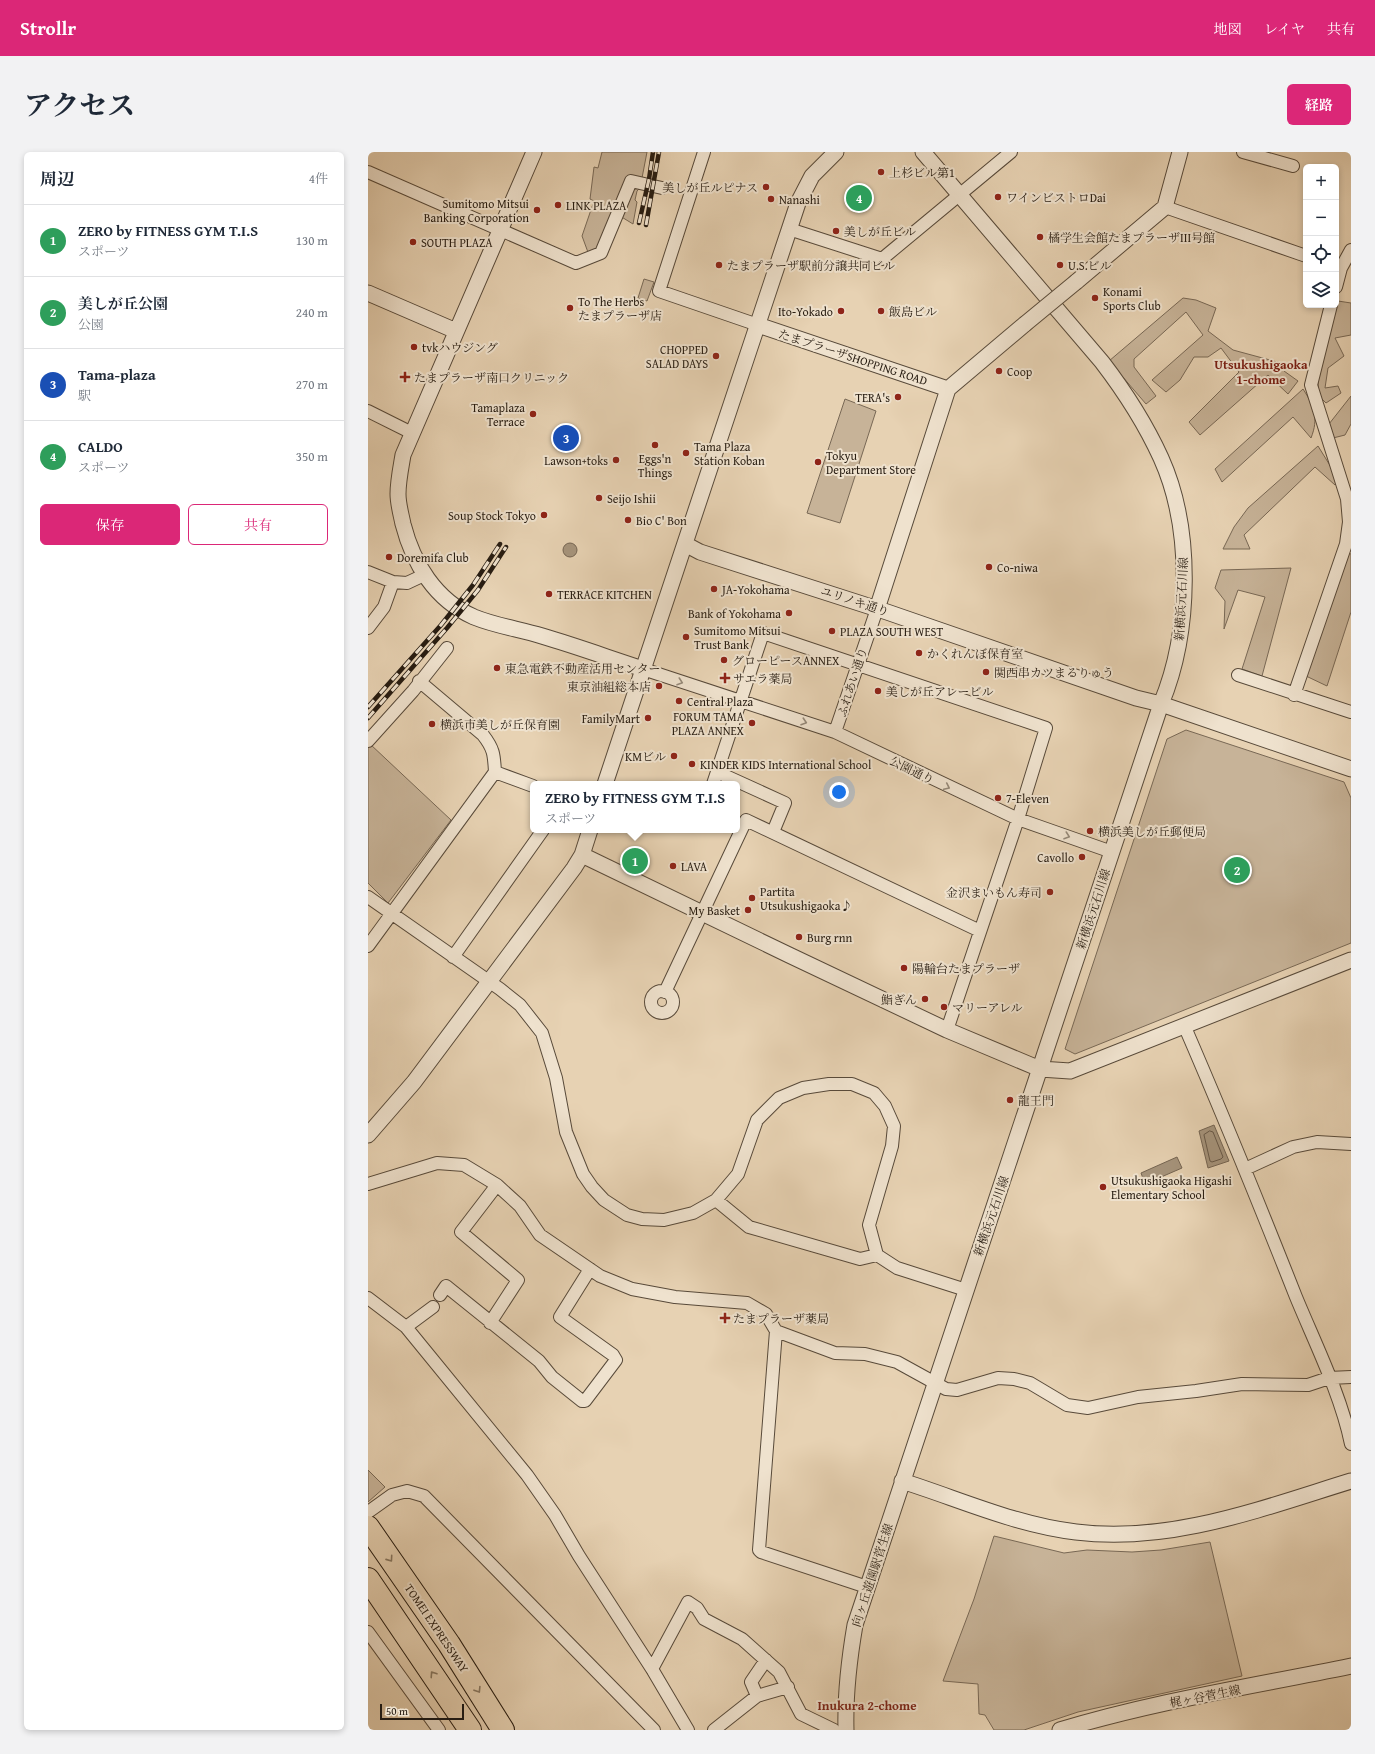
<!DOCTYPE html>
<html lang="ja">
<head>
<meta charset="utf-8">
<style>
  :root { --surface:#fff; --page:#f2f2f3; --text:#1f2937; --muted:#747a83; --line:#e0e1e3; --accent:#db2777 }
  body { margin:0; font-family:"Gentium Book Plus","Noto Serif JP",serif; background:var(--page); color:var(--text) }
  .controls { position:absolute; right:12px; top:12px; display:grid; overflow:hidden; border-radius:6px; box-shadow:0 2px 6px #0003 }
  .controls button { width:36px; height:36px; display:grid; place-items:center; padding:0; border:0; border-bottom:1px solid var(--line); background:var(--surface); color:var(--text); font:20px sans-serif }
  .scale { position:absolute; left:12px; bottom:10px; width:84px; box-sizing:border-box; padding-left:4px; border:2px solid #281d12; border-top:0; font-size:11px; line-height:14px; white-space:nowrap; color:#281d12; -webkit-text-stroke:3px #efe2ce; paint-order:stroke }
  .you { position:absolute; left:471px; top:640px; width:14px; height:14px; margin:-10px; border:3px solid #fff; border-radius:50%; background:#1a73e8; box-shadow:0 0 0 6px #1a73e833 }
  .badge { display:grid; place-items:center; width:26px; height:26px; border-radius:50%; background:var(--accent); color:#fff; font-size:13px; font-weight:700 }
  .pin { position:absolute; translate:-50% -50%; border:2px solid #fff; box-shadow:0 1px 4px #0006 }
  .popup { position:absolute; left:162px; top:629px; width:210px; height:52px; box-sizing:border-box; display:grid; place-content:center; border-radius:6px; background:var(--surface); filter:drop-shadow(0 1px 3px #0005); font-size:13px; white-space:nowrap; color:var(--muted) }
  .popup b { font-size:15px; color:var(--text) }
  .popup::after { content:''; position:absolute; left:50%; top:100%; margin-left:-8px; border:8px solid transparent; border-top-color:var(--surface) }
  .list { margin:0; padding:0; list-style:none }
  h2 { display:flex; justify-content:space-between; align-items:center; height:52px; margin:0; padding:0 16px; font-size:17px }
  h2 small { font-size:13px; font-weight:400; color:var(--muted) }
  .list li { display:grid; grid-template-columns:26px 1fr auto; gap:12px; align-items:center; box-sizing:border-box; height:72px; padding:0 16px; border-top:1px solid var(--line) }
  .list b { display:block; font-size:15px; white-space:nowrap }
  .list p { margin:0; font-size:13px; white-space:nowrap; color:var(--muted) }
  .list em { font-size:13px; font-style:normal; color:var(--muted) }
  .actions { display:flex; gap:8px; padding:12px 16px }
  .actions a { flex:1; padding:9px 0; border:1px solid var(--accent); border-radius:6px; text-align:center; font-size:14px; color:var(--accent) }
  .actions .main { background:var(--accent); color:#fff }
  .icon { flex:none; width:22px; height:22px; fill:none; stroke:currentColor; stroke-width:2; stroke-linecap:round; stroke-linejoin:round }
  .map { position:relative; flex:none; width:983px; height:1578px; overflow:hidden; border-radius:6px }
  header { display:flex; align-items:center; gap:24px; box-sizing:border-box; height:56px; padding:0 20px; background:var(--accent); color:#fff }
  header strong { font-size:19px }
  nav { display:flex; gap:22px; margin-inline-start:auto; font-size:14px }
  .intro { display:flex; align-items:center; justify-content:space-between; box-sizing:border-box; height:96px; padding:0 24px }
  h1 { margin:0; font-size:28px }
  .button { padding:10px 18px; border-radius:6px; background:var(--accent); color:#fff; font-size:14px; font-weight:700 }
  main { display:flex; gap:24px; padding:0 24px }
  aside { flex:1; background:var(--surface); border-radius:6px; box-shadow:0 2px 6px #0003 }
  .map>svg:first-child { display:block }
  .green { fill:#c7b398; stroke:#786855 }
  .water { fill:#a6947c; stroke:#746452 }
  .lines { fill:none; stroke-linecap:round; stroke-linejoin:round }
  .shore { stroke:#675847; stroke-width:1 }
  .minor-casing { stroke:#584a3a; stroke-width:14 }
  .tertiary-casing { stroke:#584a3a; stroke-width:17 }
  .motorway-casing { stroke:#281d12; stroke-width:24 }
  .minor { stroke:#efe2ce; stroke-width:12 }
  .tertiary { stroke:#efe2ce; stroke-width:15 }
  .motorway { stroke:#e7d2b3; stroke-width:22 }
  .rail-casing { stroke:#281d12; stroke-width:4.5 }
  .rail { stroke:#efe2ce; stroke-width:3; stroke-dasharray:9; stroke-linecap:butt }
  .tertiary-bridge-casing { stroke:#584a3a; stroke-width:17; stroke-linecap:butt }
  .tertiary-bridge { stroke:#efe2ce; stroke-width:15 }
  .oneway { stroke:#958979 }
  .oneway2 { stroke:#887862 }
  .poi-dot { fill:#8f2418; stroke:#efe2ce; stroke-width:1.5 }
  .labels { text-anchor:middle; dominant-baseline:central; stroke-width:4; stroke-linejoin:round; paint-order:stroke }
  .poi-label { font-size:12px; fill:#281d12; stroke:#efe2ce; text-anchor:start }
  .street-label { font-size:12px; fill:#281d12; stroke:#efe2ce }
  .neighbourhood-label { font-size:13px; font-weight:bold; fill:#7a1f14; stroke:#efe2ce }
</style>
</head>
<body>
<header>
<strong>Strollr</strong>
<nav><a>地図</a><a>レイヤ</a><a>共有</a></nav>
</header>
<div class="intro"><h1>アクセス</h1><a class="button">経路</a></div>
<main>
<aside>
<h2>周辺<small>4件</small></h2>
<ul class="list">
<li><span class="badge" style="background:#2e9e5b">1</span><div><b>ZERO by FITNESS GYM T.I.S</b><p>スポーツ</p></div><em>130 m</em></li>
<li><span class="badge" style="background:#2e9e5b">2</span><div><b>美しが丘公園</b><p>公園</p></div><em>240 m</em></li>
<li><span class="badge" style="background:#1a4fb4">3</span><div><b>Tama-plaza</b><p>駅</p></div><em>270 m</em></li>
<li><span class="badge" style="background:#2e9e5b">4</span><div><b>CALDO</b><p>スポーツ</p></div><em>350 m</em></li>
</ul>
<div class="actions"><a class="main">保存</a><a>共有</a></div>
</aside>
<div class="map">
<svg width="983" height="1578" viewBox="0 0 983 1578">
  <rect width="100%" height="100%" fill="#e7d2b3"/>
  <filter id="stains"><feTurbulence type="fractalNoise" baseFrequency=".005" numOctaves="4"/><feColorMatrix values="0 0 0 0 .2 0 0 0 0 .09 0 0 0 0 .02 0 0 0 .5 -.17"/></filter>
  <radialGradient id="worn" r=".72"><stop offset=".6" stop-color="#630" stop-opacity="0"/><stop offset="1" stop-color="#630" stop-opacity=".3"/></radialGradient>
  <path class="green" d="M234 0H279L274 26H272L231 99 221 103 214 84 226 49 222 47 226 15 230 16Z
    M265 34 272 36 269 39 267 48 269 50 265 72 252 64Z
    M276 127 286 130 279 149 270 146Z
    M815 146 828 148 848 156 840 179 865 198 913 211 916 219 930 229 920 242 900 223 832 283 821 270 871 220 853 196 840 205H826L812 228 798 240 784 228 835 183 818 160 766 207V215L788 244 778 252 741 209Z
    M970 149 983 151V183L967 186 976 204 960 216 957 236 970 234 973 241 958 251 951 244 949 219Z
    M935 237C946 254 951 266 943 286L925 265 854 330 847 317Z
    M983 244V272L977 283 965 286 961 272Z
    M477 247 508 259 472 371 439 361Z
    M950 294 971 328 967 333 947 315 876 383 882 397H855L866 375 880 356Z
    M978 400 983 402V460L959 534 938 524Z
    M923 416 894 524 874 517 897 445 870 438 856 477 857 449 847 436 853 418Z
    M818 578 976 630 983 646V791L707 902 697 897 799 587Z
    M2 592 83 668 20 751 0 731V595Z
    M0 1318 17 1335 0 1350Z
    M626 1384 696 1401 719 1398 764 1400 793 1398 842 1390 874 1524 710 1560 656 1578H626L617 1563 611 1562 610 1532 575 1529 606 1447Z"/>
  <path class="water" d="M195 398a7 7 0 1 1 14 0a7 7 0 1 1-14 0Z
    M846 973 861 1009 840 1016 831 979Z
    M809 1005 814 1016 777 1032 773 1021Z"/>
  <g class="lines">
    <path class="shore" d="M842 979 845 980 855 1005 853 1007 844 1010 842 1009 836 983Z"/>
    <defs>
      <path id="minor" d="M336 0 291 139 390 173
        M875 0 925 14
        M0 20 208 111 233 101 263 29 294 36
        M797 55 938 104
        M421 77 514 107 643 0
        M968 115 973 116 983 98
        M968 135 973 116
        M0 259 44 281
        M0 420 25 430 39 431 56 423
        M0 476 16 455 25 430
        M275 517 467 580 650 667 744 700
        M870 523 983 560
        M926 543 978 392 981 370 979 347 943 233 963 153
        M467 580 509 457
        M0 589 45 539 79 496
        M127 620 165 634
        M349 620 417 651 405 680
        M345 632 395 481 678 576 650 667 579 878
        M0 745 132 837 152 853 174 881 188 926 198 980 215 1022 224 1035 236 1048 259 1063 274 1067 296 1068 325 1061 348 1048 370 1022 389 968 411 946 435 936 461 932H484L506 941 517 954 526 974 524 994 501 1073 509 1103 529 1116 598 1138
        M0 794 127 620C126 603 126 597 115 583L51 529
        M85 805 175 678
        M283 850a11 11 0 1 1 22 0a11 11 0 1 1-22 0Z
        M297 840 378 668 612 779
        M816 873C855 963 892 1054 928 1145 947 1191 973 1243 983 1292
        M877 1017 925 995 949 990 983 992
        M0 1032 69 1011 96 1013 129 1033 152 1054 172 1083 232 1124 264 1137 307 1145 379 1151 398 1162 408 1179 467 1201 497 1202 529 1210 578 1237 589 1238 630 1226 646 1227 662 1231 699 1253 720 1256 770 1245 828 1239 874 1232 940 1233 961 1226 983 1225
        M348 1048 381 1075 492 1107 509 1103
        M72 1143 78 1134 171 1209 184 1225 214 1249H217L248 1208 245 1203 192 1165 222 1117
        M0 1146 38 1175 159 1323 187 1363 211 1404 284 1517 320 1578
        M122 1171 150 1128 93 1080 129 1033
        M38 1175 65 1155
        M408 1179 391 1398 393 1400 499 1435
        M0 1360 24 1343 39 1339 56 1344 286 1578
        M0 1480 71 1578
        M284 1517 320 1450 329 1456 336 1467 374 1487 411 1520 433 1562 466 1578
        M389 1544 383 1530 398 1508
        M346 1578 389 1544 420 1535"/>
      <path id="tertiary" d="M166 0 35 303C33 315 30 329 30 342 30 352 33 362 35 372 45 411 67 448 106 465 128 474 151 477 174 484 208 494 241 506 275 517
        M708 130 797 55 812 0
        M0 141 88 179
        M390 173 580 237
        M317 392 332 400 519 460 768 546 793 552 983 617
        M509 457 580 237 657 172
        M237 632 430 51 444 24 468 0
        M214 703 421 803 579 878 672 917 702 919 983 808
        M0 983 46 930 206 716 214 703 222 678
        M534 1329C591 1347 648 1373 708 1380 802 1392 895 1356 983 1329
        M478 1578C477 1542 481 1508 487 1473L793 552C823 480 825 377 793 306 777 271 757 240 734 210L555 0
        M692 1578C787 1549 886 1534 983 1514"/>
      <path id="motorway" d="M0 1375 81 1492 135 1578
        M0 1427 102 1578"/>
    </defs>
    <use href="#minor" class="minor-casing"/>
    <use href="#tertiary" class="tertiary-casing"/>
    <use href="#motorway" class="motorway-casing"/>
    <use href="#minor" class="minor"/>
    <use href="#tertiary" class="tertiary"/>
    <use href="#motorway" class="motorway"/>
    <defs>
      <path id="rail" d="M271 71 281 27 285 0
        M278 73 291 0
        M0 555 73 473 105 433 132 392
        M0 566 79 476 110 438 138 395"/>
    </defs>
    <use href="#rail" class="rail-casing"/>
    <use href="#rail" class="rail"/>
    <defs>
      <path id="tertiary-bridge" d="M657 172 708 130"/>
    </defs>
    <use href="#tertiary-bridge" class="tertiary-bridge-casing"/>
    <use href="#tertiary-bridge" class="tertiary-bridge"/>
  </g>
  <defs><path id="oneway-chevron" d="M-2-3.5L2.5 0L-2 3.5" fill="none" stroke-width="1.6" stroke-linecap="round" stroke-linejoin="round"/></defs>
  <g class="oneway">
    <use href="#oneway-chevron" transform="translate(312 530) rotate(19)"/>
    <use href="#oneway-chevron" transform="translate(436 570) rotate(18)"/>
    <use href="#oneway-chevron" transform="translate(579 635) rotate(25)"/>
    <use href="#oneway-chevron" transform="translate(699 684) rotate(19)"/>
  </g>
  <g class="oneway2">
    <use href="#oneway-chevron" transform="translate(22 1407) rotate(55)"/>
    <use href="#oneway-chevron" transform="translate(65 1522) rotate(-124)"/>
    <use href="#oneway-chevron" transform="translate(110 1538) rotate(58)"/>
  </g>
  <g class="poi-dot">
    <circle cx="513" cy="20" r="4"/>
    <circle cx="398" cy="35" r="4"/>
    <circle cx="630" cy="45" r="4"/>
    <circle cx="403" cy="47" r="4"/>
    <circle cx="190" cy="53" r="4"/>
    <circle cx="169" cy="58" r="4"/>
    <circle cx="468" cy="79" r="4"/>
    <circle cx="672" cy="85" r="4"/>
    <circle cx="45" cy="90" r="4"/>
    <circle cx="351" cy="113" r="4"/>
    <circle cx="692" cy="113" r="4"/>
    <circle cx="727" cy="146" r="4"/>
    <circle cx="202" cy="156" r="4"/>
    <circle cx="473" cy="159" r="4"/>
    <circle cx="513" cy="159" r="4"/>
    <circle cx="46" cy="195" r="4"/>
    <circle cx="348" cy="204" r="4"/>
    <circle cx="631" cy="219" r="4"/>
    <path d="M35 219h4v4h4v4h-4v4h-4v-4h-4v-4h4z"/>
    <circle cx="530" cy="245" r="4"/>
    <circle cx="165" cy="262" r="4"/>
    <circle cx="287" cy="293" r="4"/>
    <circle cx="318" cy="301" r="4"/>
    <circle cx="248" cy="308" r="4"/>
    <circle cx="450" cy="310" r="4"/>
    <circle cx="231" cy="346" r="4"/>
    <circle cx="176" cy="363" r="4"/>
    <circle cx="260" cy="368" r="4"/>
    <circle cx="21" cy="405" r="4"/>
    <circle cx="621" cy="415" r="4"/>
    <circle cx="346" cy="437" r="4"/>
    <circle cx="181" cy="442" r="4"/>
    <circle cx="421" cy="461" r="4"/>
    <circle cx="464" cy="479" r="4"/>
    <circle cx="318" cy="485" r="4"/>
    <circle cx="551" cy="501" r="4"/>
    <circle cx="356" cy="508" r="4"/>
    <circle cx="129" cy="516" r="4"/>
    <circle cx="618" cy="520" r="4"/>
    <path d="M355 520h4v4h4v4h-4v4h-4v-4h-4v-4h4z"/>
    <circle cx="291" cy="534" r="4"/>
    <circle cx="510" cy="539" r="4"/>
    <circle cx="311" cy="549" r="4"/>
    <circle cx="280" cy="566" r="4"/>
    <circle cx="384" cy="571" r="4"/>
    <circle cx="64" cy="572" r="4"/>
    <circle cx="306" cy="604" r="4"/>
    <circle cx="324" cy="612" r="4"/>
    <circle cx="630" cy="646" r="4"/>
    <circle cx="722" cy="679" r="4"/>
    <circle cx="714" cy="705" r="4"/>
    <circle cx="305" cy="714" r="4"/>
    <circle cx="682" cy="740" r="4"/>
    <circle cx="384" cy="746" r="4"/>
    <circle cx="380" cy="758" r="4"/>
    <circle cx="431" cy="785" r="4"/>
    <circle cx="536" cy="816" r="4"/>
    <circle cx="557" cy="847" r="4"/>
    <circle cx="576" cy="855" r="4"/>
    <circle cx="642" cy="948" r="4"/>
    <circle cx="735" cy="1035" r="4"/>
    <path d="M355 1160h4v4h4v4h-4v4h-4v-4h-4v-4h4z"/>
  </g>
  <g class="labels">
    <g class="poi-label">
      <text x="521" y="20">上杉ビル第1</text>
      <text x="390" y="35" text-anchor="end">美しが丘ルピナス</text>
      <text x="638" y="45">ワインビストロDai</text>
      <text x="411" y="47">Nanashi</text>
      <text x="161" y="51" text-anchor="end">Sumitomo Mitsui<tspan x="161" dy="14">Banking Corporation</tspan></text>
      <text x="198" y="53">LINK PLAZA</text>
      <text x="476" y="79">美しが丘ビル</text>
      <text x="680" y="85">橘学生会館たまプラーザIII号館</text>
      <text x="53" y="90">SOUTH PLAZA</text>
      <text x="359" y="113">たまプラーザ駅前分譲共同ビル</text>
      <text x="700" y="113">U.S.ビル</text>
      <text x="735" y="139">Konami<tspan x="735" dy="14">Sports Club</tspan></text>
      <text x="210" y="149">To The Herbs<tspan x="210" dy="14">たまプラーザ店</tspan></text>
      <text x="465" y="159" text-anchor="end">Ito-Yokado</text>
      <text x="521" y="159">飯島ビル</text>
      <text x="54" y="195">tvkハウジング</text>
      <text x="340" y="197" text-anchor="end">CHOPPED<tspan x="340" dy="14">SALAD DAYS</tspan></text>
      <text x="639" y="219">Coop</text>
      <text x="46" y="225">たまプラーザ南口クリニック</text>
      <text x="522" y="245" text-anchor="end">TERA's</text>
      <text x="157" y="255" text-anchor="end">Tamaplaza<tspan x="157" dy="14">Terrace</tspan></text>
      <text x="326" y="294">Tama Plaza<tspan x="326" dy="14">Station Koban</tspan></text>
      <text x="458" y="303">Tokyu<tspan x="458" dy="14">Department Store</tspan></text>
      <text x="287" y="306" text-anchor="middle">Eggs'n<tspan x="287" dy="14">Things</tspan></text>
      <text x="240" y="308" text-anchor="end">Lawson+toks</text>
      <text x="239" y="346">Seijo Ishii</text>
      <text x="168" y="363" text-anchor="end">Soup Stock Tokyo</text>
      <text x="268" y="368">Bio C' Bon</text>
      <text x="29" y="405">Doremifa Club</text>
      <text x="629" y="415">Co-niwa</text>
      <text x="354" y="437">JA-Yokohama</text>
      <text x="189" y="442">TERRACE KITCHEN</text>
      <text x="413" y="461" text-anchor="end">Bank of Yokohama</text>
      <text x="326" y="478">Sumitomo Mitsui<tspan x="326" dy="14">Trust Bank</tspan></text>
      <text x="472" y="479">PLAZA SOUTH WEST</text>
      <text x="559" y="501">かくれんぼ保育室</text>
      <text x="364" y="508">グローピースANNEX</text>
      <text x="137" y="516">東急電鉄不動産活用センター</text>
      <text x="626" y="520">関西串カツまるりゅう</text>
      <text x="365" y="526">サエラ薬局</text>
      <text x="283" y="534" text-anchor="end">東京油組総本店</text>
      <text x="518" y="539">美しが丘アレービル</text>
      <text x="319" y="549">Central Plaza</text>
      <text x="376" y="564" text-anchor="end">FORUM TAMA<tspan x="376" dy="14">PLAZA ANNEX</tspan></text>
      <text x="272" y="566" text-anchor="end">FamilyMart</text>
      <text x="72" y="572">横浜市美しが丘保育園</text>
      <text x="298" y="604" text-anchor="end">KMビル</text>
      <text x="332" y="612">KINDER KIDS International School</text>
      <text x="638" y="646">7-Eleven</text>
      <text x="730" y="679">横浜美しが丘郵便局</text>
      <text x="706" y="705" text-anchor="end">Cavollo</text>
      <text x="313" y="714">LAVA</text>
      <text x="392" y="739">Partita<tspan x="392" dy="14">Utsukushigaoka♪</tspan></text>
      <text x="674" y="740" text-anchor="end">金沢まいもん寿司</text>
      <text x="372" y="758" text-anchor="end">My Basket</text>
      <text x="439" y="785">Burg rnn</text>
      <text x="544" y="816">陽輪台たまプラーザ</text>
      <text x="549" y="847" text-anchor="end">鮨ぎん</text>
      <text x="584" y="855">マリーアレル</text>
      <text x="650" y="948">龍王門</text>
      <text x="743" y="1028">Utsukushigaoka Higashi<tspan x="743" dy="14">Elementary School</tspan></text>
      <text x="365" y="1166">たまプラーザ薬局</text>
    </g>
    <g class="street-label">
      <text transform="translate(485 205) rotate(18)">たまプラーザSHOPPING ROAD</text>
      <text transform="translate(813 447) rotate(-87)">新横浜元石川線</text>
      <text transform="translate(487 449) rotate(18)">ユリノキ通り</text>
      <text transform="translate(484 530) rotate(-72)">ふれあい通り</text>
      <text transform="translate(544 618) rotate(26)">公園通り</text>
      <text transform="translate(725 757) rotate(-72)">新横浜元石川線</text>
      <text transform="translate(623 1064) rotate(-71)">新横浜元石川線</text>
      <text transform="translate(504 1423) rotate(-72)">向ヶ丘遊園駅菅生線</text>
      <text transform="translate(69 1476) rotate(56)">TOMEI EXPRESSWAY</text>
      <text transform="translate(837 1544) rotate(-11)">梶ヶ谷菅生線</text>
    </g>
    <g class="neighbourhood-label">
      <text x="893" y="212">Utsukushigaoka<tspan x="893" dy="15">1-chome</tspan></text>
      <text x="499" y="1553">Inukura 2-chome</text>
    </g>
  </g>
  <rect width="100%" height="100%" filter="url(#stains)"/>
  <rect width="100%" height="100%" fill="url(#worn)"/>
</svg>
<div class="controls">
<button>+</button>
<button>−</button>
<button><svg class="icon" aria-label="locate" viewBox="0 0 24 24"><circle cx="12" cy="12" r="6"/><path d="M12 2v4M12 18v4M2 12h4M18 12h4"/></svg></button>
<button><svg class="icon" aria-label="layers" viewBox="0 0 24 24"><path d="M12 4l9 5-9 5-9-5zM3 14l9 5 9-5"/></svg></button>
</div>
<div class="scale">50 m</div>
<div class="you"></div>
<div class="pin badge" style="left:267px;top:709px;background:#2e9e5b">1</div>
<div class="popup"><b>ZERO by FITNESS GYM T.I.S</b>スポーツ</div>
<div class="pin badge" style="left:869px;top:718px;background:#2e9e5b">2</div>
<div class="pin badge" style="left:198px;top:286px;background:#1a4fb4">3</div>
<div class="pin badge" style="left:491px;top:46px;background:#2e9e5b">4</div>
</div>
</main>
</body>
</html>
